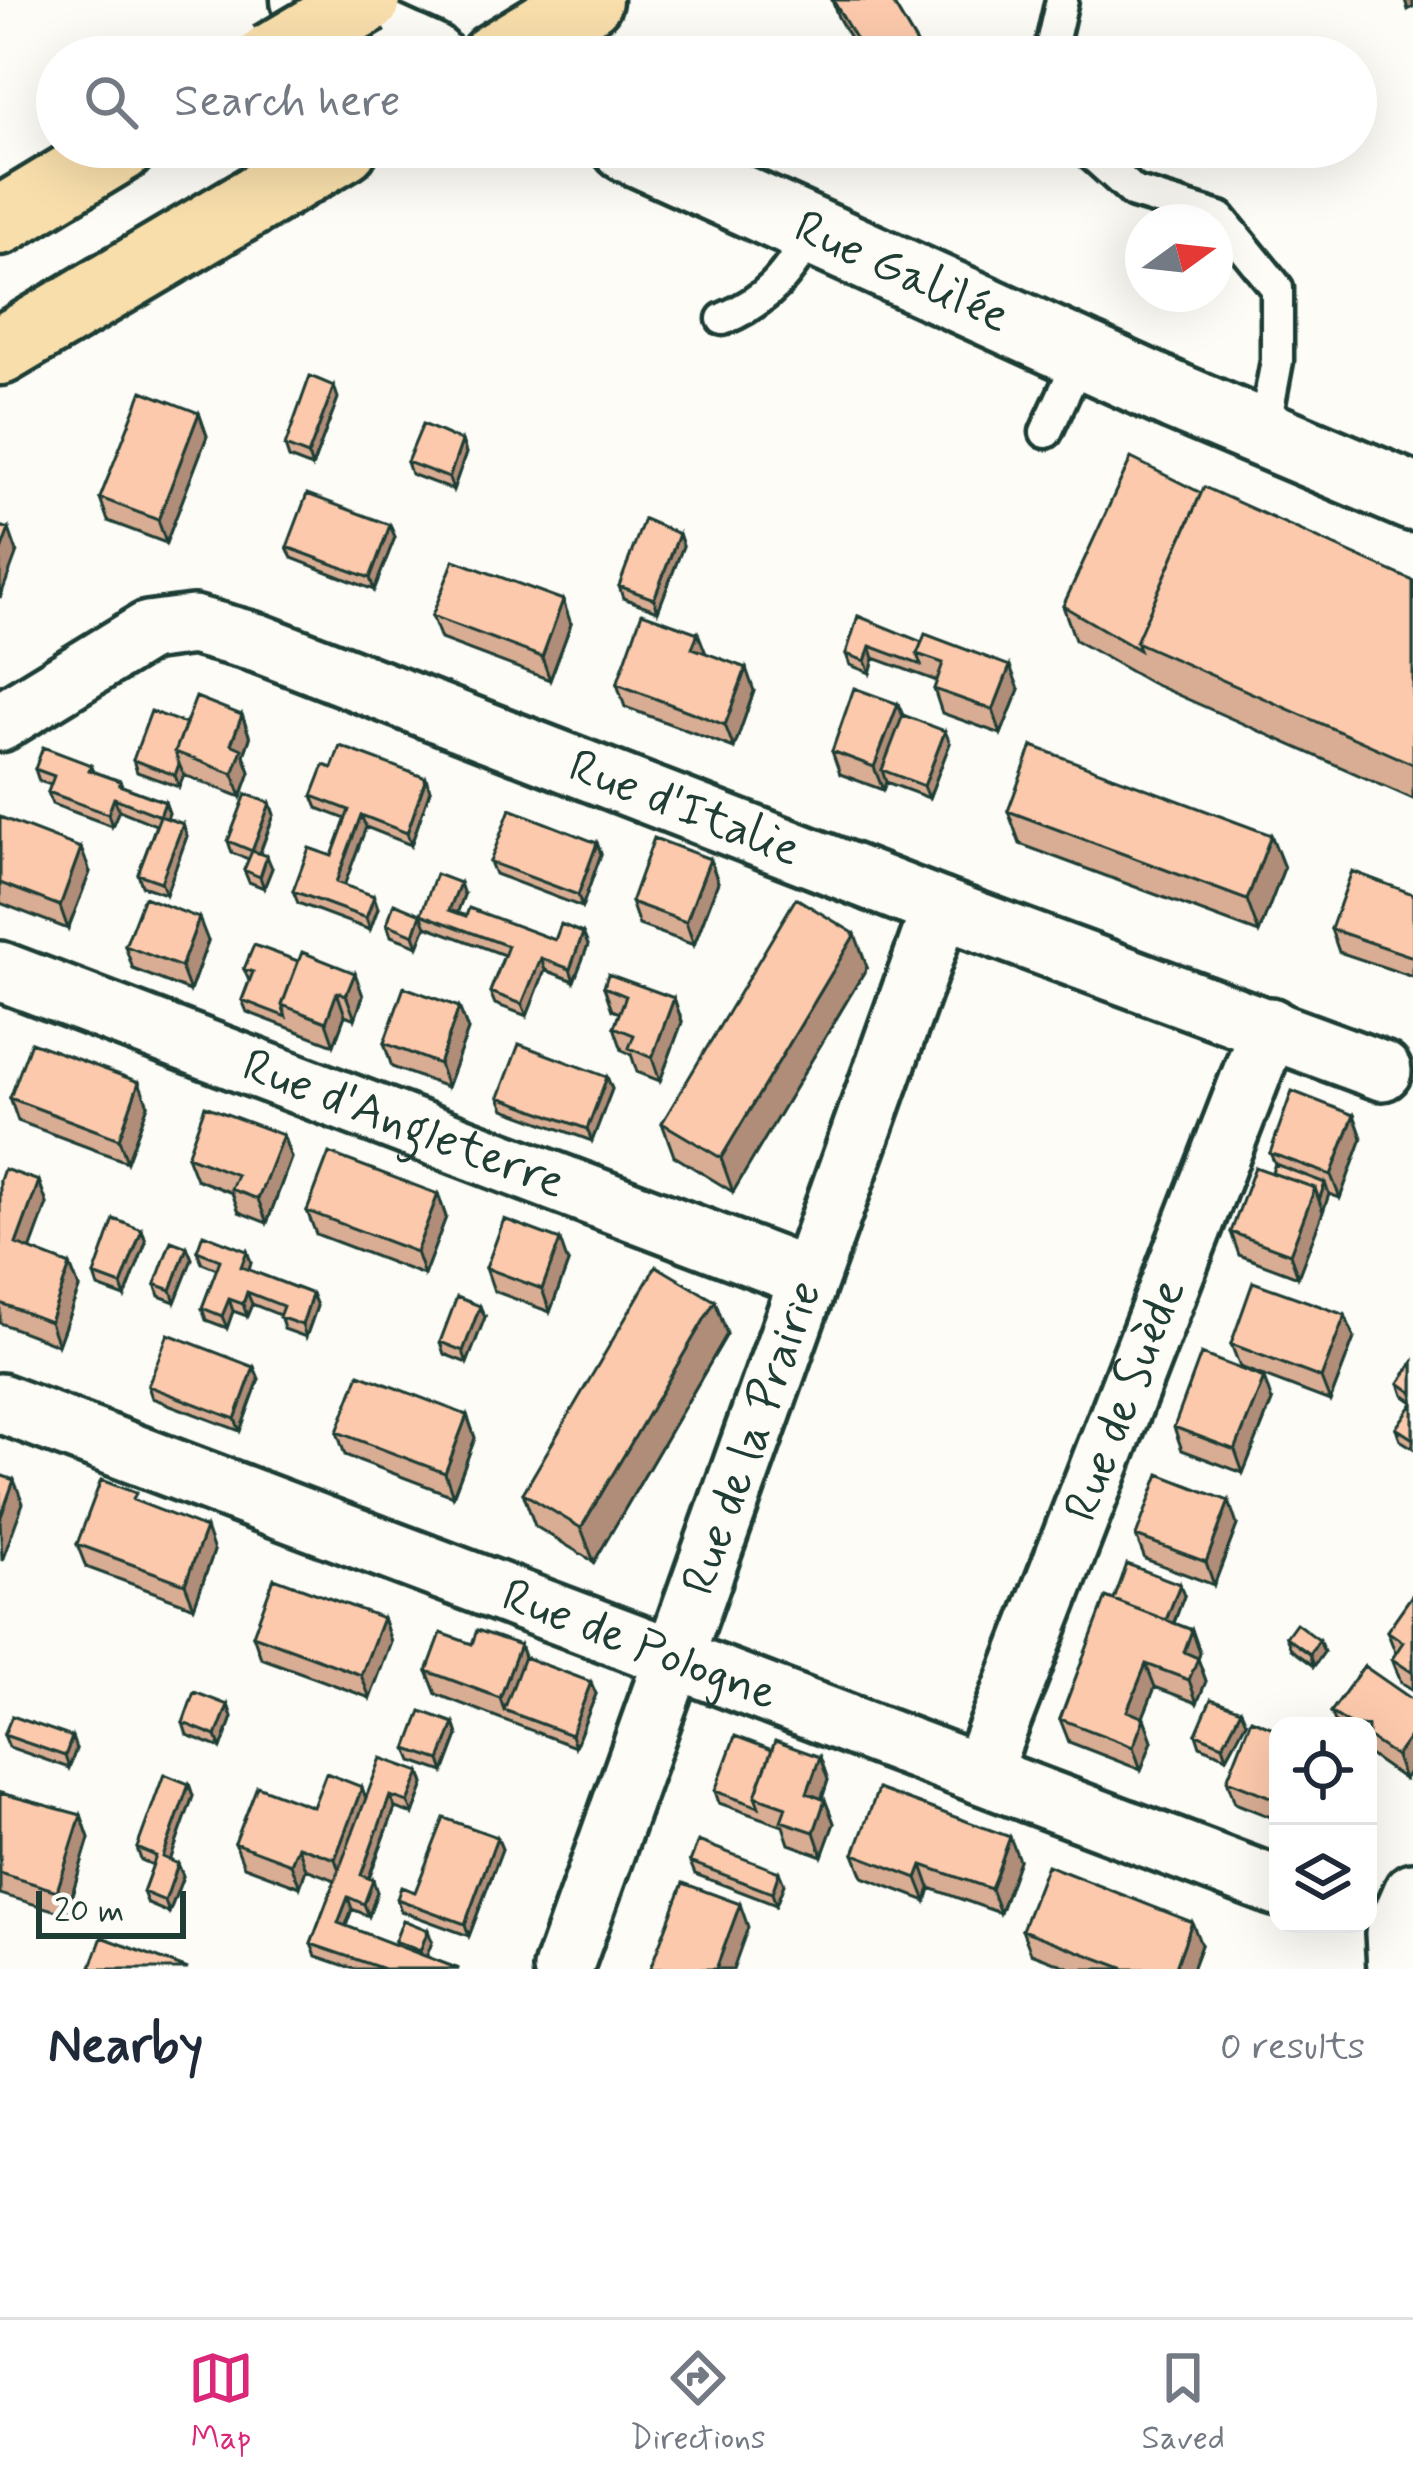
<!DOCTYPE html>
<html lang="en">
<head>
<meta charset="utf-8">
<style>
  :root { --surface:#fff; --page:#f2f2f3; --text:#1f2937; --muted:#747a83; --line:#e0e1e3; --accent:#db2777 }
  body { margin:0; font-family:Mynerve,sans-serif; background:var(--page); color:var(--text) }
  .controls { position:absolute; right:36px; bottom:36px; display:grid; overflow:hidden; border-radius:24px; box-shadow:0 12px 48px #0002 }
  .controls button { width:108px; height:108px; display:grid; place-items:center; padding:0; border:0; border-bottom:3px solid var(--line); background:var(--surface); color:var(--text); font:60px sans-serif }
  .compass { position:absolute; left:1125px; top:204px; width:108px; height:108px; border-radius:50%; background:var(--surface); box-shadow:0 12px 48px #0002; rotate:75deg }
  .scale { position:absolute; left:36px; bottom:30px; width:150px; box-sizing:border-box; padding-left:12px; border:6px solid #1f3d34; border-top:0; font-size:33px; line-height:42px; white-space:nowrap; color:#1f3d34; -webkit-text-stroke:9px #fdfcf7; paint-order:stroke }
  .list { margin:0; padding:0; list-style:none }
  h2 { display:flex; justify-content:space-between; align-items:center; height:156px; margin:0; padding:0 48px; font-size:51px }
  h2 small { font-size:39px; font-weight:400; color:var(--muted) }
  .icon { flex:none; width:66px; height:66px; fill:none; stroke:currentColor; stroke-width:2; stroke-linecap:round; stroke-linejoin:round }
  .map { position:relative; flex:none; width:1413px; height:1969px; overflow:hidden }
  .search { position:absolute; background:var(--surface); box-shadow:0 12px 48px #0002; left:36px; right:36px; top:36px; height:132px; display:flex; align-items:center; gap:30px; box-sizing:border-box; padding:0 42px; border-radius:66px; color:var(--muted); font-size:45px }
  .sheet { height:348px; background:var(--surface) }
  nav { display:flex; justify-content:space-around; align-items:center; box-sizing:border-box; height:168px; border-top:3px solid var(--line); background:var(--surface); font-size:33px; color:var(--muted) }
  nav a { display:grid; justify-items:center; gap:6px }
  nav .on { color:var(--accent) }
  .map>svg:first-child { display:block }
  .lines { fill:none; stroke-linecap:round; stroke-linejoin:round }
  .lane-casing { stroke:#1f3d34; stroke-width:39 }
  .street-casing { stroke:#1f3d34; stroke-width:66 }
  .secondary-casing { stroke:#1f3d34; stroke-width:75 }
  .highway-casing { stroke:#1f3d34; stroke-width:75 }
  .lane { stroke:#fdfcf7; stroke-width:30 }
  .street { stroke:#fdfcf7; stroke-width:57 }
  .secondary { stroke:#fdfcf7; stroke-width:66 }
  .highway { stroke:#f8deab; stroke-width:66 }
  .highway-bridge-casing { stroke:#1f3d34; stroke-width:75; stroke-linecap:butt }
  .highway-bridge { stroke:#f8deab; stroke-width:66 }
  .wall { fill:#d9ad94; stroke:#1f3d34; stroke-width:3 }
  .shaded-wall { fill:#b08d78; stroke:#1f3d34; stroke-width:3 }
  .building { fill:#fcc9ac; stroke:#1f3d34; stroke-width:3 }
  .labels { text-anchor:middle; dominant-baseline:central; stroke-width:10; stroke-linejoin:round; paint-order:stroke }
  .street-label { font-size:48px; fill:#1f3d34; stroke:#fdfcf7 }
</style>
</head>
<body>
<div class="map">
<svg width="1413" height="1969" viewBox="0 0 1413 1969">
  <rect width="100%" height="100%" fill="#fdfcf7"/>
  <filter id="ink" filterUnits="userSpaceOnUse"><feTurbulence type="fractalNoise" baseFrequency=".00833" numOctaves="2"/><feDisplacementMap in="SourceGraphic" scale="24" xChannelSelector="R" yChannelSelector="G"/><feConvolveMatrix kernelMatrix="1 2 1 2 8 2 1 2 1" color-interpolation-filters="sRGB"/></filter>
  <g filter="url(#ink)">
    <g class="lines">
      <defs>
        <path id="lane" d="M1053 57 1051 48 1062 0
          M1084 147 1134 192 1220 218 1277 288V361L1263 435
          M723 319C771 299 786 274 814 232
          M1046 432 1082 354"/>
        <g id="street">
          <path id="s1" d="M0 722 148 631 193 625 258 643 941 908 1382 1071"/>
          <path id="s2" d="M0 971 808 1278"/>
          <path id="s3" d="M0 1403 1278 1887"/>
          <path id="s4" d="M981 1772 1270 1027"/>
          <path id="s5" d="M563 1969 941 908"/>
          <path d="M1397 1969 1395 1933 1413 1892"/>
        </g>
        <g id="secondary">
          <path d="M305 0 430 57"/>
          <path id="s6" d="M626 147 1176 397 1413 497"/>
        </g>
        <path id="highway" d="M494 57 588 0
          M0 221 122 147
          M0 351 344 147"/>
      </defs>
      <use href="#lane" class="lane-casing"/>
      <use href="#street" class="street-casing"/>
      <use href="#secondary" class="secondary-casing"/>
      <use href="#highway" class="highway-casing"/>
      <use href="#lane" class="lane"/>
      <use href="#street" class="street"/>
      <use href="#secondary" class="secondary"/>
      <use href="#highway" class="highway"/>
      <defs>
        <path id="highway-bridge" d="M271 57 367 0"/>
      </defs>
      <use href="#highway-bridge" class="highway-bridge-casing"/>
      <use href="#highway-bridge" class="highway-bridge"/>
    </g>
    <path class="wall" d="M832 0H891L925 57H861L838 17Z
      M338 398 312 467 289 458 285 446Z
      M199 413 207 436 166 543 108 521 100 498Z
      M462 441 466 453 453 490 411 474 407 462Z
      M1201 493 1413 581V799L1151 683 1075 640 1063 606Z
      M390 525 395 537 374 590 292 558 287 547Z
      M679 534 683 546 658 611 623 598 619 586Z
      M432 616 571 624 550 680 441 639Z
      M858 616 1019 689 1001 734 942 713 934 689 937 681 874 658 870 673 850 665 846 654Z
      M617 684 754 691 734 748 625 707Z
      M898 704 903 715 950 743 929 798 886 782 883 790 840 774 832 751Z
      M242 715 250 738 244 755 250 772 241 797 184 775 179 787 137 772 133 760 186 724Z
      M91 765 94 772 120 781 122 786 165 802 169 813 167 818 183 824 187 836 166 894 142 886 138 874 156 825 119 810 112 826 52 804 48 792 51 785 39 781 35 769Z
      M332 768 430 790 411 845 366 827 344 885 378 908 370 930 298 903 293 891 332 856 346 819 317 808 312 796Z
      M270 803 274 815 260 853 272 868 264 888 249 882 244 870 249 859 232 853 228 841Z
      M1008 811 1271 835 1284 868 1259 933 1020 844Z
      M0 817 90 872 68 929 0 903Z
      M597 843 601 854 582 907 495 874 490 862Z
      M710 859 718 882 694 945 639 925 631 902Z
      M1413 894V977L1339 952 1331 929Z
      M464 895 457 913 555 940 583 933 588 945 574 981 545 970 527 1016 495 1004 490 992 504 955 426 926 418 946 391 936 387 924 421 914Z
      M208 941 190 991 133 969 125 946Z
      M867 967 733 1192 674 1156 662 1123Z
      M244 969 363 996 355 1019 345 1015 334 1045 247 1012 242 1000 249 981Z
      M604 987 674 998 682 1022 660 1081 637 1072 631 1054 622 1050 614 1027 620 1013 612 1010Z
      M459 1007 468 1030 447 1087 392 1067 384 1043Z
      M607 1077 612 1089 592 1141 504 1109 499 1097Z
      M10 1098 148 1105 127 1162 18 1121Z
      M1354 1115 1362 1138 1340 1198 1329 1194 1298 1277 1239 1255 1231 1232 1272 1173 1275 1164 1270 1153Z
      M283 1135 291 1158 267 1223 239 1212 232 1193 196 1179 187 1156Z
      M0 1180 39 1181 47 1204 30 1250 70 1265 79 1288 58 1345 0 1323Z
      M438 1194 446 1217 424 1275 316 1234 307 1211Z
      M142 1230 146 1242 125 1297 98 1287 94 1275Z
      M187 1247 192 1259 175 1302 159 1296 155 1284Z
      M197 1251H247L251 1263 249 1270 312 1294 317 1306 306 1337 284 1329 280 1315 252 1304 247 1316 233 1311 227 1328 206 1320 202 1308 217 1269 202 1263Z
      M568 1263 550 1312 494 1291 486 1268Z
      M715 1301 727 1334 594 1562 535 1526 523 1493Z
      M1345 1315 1354 1338 1330 1401 1240 1367 1231 1344Z
      M485 1317 467 1363 444 1354 440 1342Z
      M1413 1362V1402L1403 1395 1399 1383Z
      M254 1367 259 1379 240 1431 152 1398 148 1386Z
      M1272 1401 1243 1473 1182 1450 1174 1427Z
      M1413 1403V1448L1400 1440 1396 1428Z
      M467 1415 475 1438 453 1496 345 1455 337 1432Z
      M140 1503 214 1551 194 1607 86 1567 77 1544Z
      M1237 1525 1214 1585 1145 1559 1136 1536Z
      M1413 1594V1690L1401 1682 1392 1659 1396 1654 1387 1631Z
      M1184 1596 1174 1623 1192 1630 1200 1653 1198 1659 1206 1681 1197 1703 1155 1687 1143 1717 1152 1741 1141 1770 1069 1742 1060 1719 1114 1600Z
      M383 1618 391 1642 370 1698 261 1658 253 1635Z
      M1286 1637 1319 1640 1324 1652 1314 1666 1291 1649Z
      M472 1644 520 1645 524 1657 596 1694 575 1747 436 1694 427 1671Z
      M1364 1666 1404 1779 1368 1754V1726H1337L1331 1712Z
      M228 1705 232 1717 221 1748 187 1735 183 1723Z
      M1246 1722 1227 1757 1200 1746 1196 1734Z
      M454 1723 458 1735 444 1772 412 1761 407 1749Z
      M1278 1730V1820L1235 1803 1227 1780Z
      M4 1735 76 1749 69 1768 9 1747Z
      M772 1750 820 1757 828 1780 822 1799 825 1800 834 1823 822 1856 789 1844 783 1826 719 1803 715 1791Z
      M420 1772 424 1784 413 1814 395 1808 369 1879 377 1892 369 1916 352 1909 346 1926 397 1946 395 1941 432 1942 426 1957 459 1969H354L316 1956 311 1944 335 1880 306 1869 300 1887 244 1866 235 1843 313 1807 366 1799Z
      M189 1784 193 1796 170 1861 178 1864 183 1876 169 1913 148 1904 143 1892 153 1865 141 1860 137 1848Z
      M0 1793 81 1815 89 1838 66 1914 0 1894Z
      M497 1837 502 1849 469 1936 401 1911 397 1899 415 1892Z
      M854 1854 1019 1860 1000 1913 930 1888 926 1901 863 1877Z
      M690 1862 784 1884 776 1905 695 1874Z
      M1022 1930 1201 1945 1192 1969H1073L1031 1953Z"/>
    <path class="shaded-wall" d="M1405 0H1413V7L1408 10Z
      M334 386 338 398 312 467 308 455Z
      M199 413 207 436 166 543 158 520Z
      M462 441 466 453 453 490 449 478Z
      M390 525 395 537 374 590 370 578Z
      M9 529 17 552 0 598V553Z
      M679 534 683 546 658 611 654 599Z
      M563 600 571 624 550 680 542 657Z
      M698 633 707 656 692 648Z
      M870 646 874 658 870 673 865 661Z
      M1010 666 1019 689 1001 734 993 710Z
      M746 668 754 691 734 748 725 725Z
      M898 704 907 727 882 770 886 782 883 790 874 767Z
      M242 715 250 738 244 755 250 772 241 797 233 774 231 744Z
      M945 731 950 743 929 798 924 786Z
      M179 764 184 775 179 787 175 775Z
      M426 778 430 790 411 845 407 833Z
      M114 798 119 810 112 826 108 814Z
      M165 802 169 813 164 827 160 816Z
      M270 803 274 815 256 862 252 851Z
      M361 815 366 827 341 894 336 882Z
      M183 824 187 836 166 894 161 882Z
      M1271 835 1284 868 1259 933 1247 900Z
      M597 843 601 854 582 907 578 895Z
      M81 848 90 872 68 929 60 906Z
      M267 856 272 868 264 888 260 877Z
      M710 859 718 882 694 945 686 922Z
      M460 883 464 895 454 922 449 910Z
      M374 896 378 908 370 930 366 918Z
      M421 914 426 926 418 946 414 935Z
      M199 918 208 941 190 991 181 967Z
      M583 933 588 945 574 981 570 969Z
      M855 934 867 967 733 1192 721 1158Z
      M541 958 545 970 527 1016 522 1004Z
      M355 973 363 996 355 1019 346 995Z
      M337 992 345 1015 334 1045 326 1022Z
      M674 998 682 1022 660 1081 652 1058Z
      M459 1007 468 1030 447 1087 439 1064Z
      M607 1077 612 1089 592 1141 587 1129Z
      M139 1082 148 1105 127 1162 119 1139Z
      M1354 1115 1362 1138 1340 1198 1331 1175Z
      M283 1135 291 1158 267 1223 258 1199Z
      M39 1181 47 1204 24 1267 16 1244Z
      M1325 1183 1329 1194 1323 1212 1319 1200Z
      M1315 1188 1323 1212 1298 1277 1290 1254Z
      M438 1194 446 1217 424 1275 416 1252Z
      M142 1230 146 1242 125 1297 121 1285Z
      M560 1240 568 1263 550 1312 542 1289Z
      M187 1247 192 1259 175 1302 171 1290Z
      M247 1251 251 1263 245 1279 241 1267Z
      M70 1265 79 1288 58 1345 50 1322Z
      M247 1292 252 1304 247 1316 243 1304Z
      M312 1294 317 1306 306 1337 302 1325Z
      M229 1299 233 1311 227 1328 222 1316Z
      M715 1301 727 1334 594 1562 581 1528Z
      M480 1306 485 1317 467 1363 463 1351Z
      M1345 1315 1354 1338 1330 1401 1321 1378Z
      M254 1367 259 1379 240 1431 235 1419Z
      M1264 1378 1272 1401 1243 1473 1235 1450Z
      M467 1415 475 1438 453 1496 445 1473Z
      M14 1480 23 1503 2 1561 0 1519Z
      M1229 1501 1237 1525 1214 1585 1206 1562Z
      M206 1528 214 1551 194 1607 185 1584Z
      M1180 1584 1184 1596 1167 1640 1163 1628Z
      M383 1618 391 1642 370 1698 361 1675Z
      M1192 1630 1200 1653 1198 1659 1206 1681 1197 1703 1189 1680 1184 1652Z
      M1319 1640 1324 1652 1314 1666 1310 1654Z
      M520 1645 528 1669 504 1710 500 1698Z
      M1146 1664 1155 1687 1136 1734 1127 1711Z
      M591 1682 596 1694 575 1747 571 1735Z
      M228 1705 232 1717 221 1748 216 1736Z
      M1241 1710 1246 1722 1227 1757 1223 1745Z
      M1144 1718 1152 1741 1141 1770 1133 1747Z
      M454 1723 458 1735 444 1772 440 1760Z
      M1413 1732V1767L1404 1779 1396 1756Z
      M72 1737 76 1749 69 1768 65 1756Z
      M820 1757 828 1780 815 1816 807 1793Z
      M420 1772 424 1784 413 1814 408 1802Z
      M189 1784 193 1796 167 1869 163 1857Z
      M362 1787 370 1810 343 1882 335 1859Z
      M390 1796 395 1808 365 1887 361 1875Z
      M825 1800 834 1823 822 1856 814 1832Z
      M81 1815 89 1838 66 1914 57 1891Z
      M497 1837 502 1849 469 1936 465 1924Z
      M1010 1837 1019 1860 1000 1913 991 1889Z
      M298 1846 306 1869 300 1887 291 1864Z
      M178 1864 183 1876 169 1913 165 1901Z
      M922 1865 930 1888 926 1901 917 1878Z
      M779 1872 784 1884 776 1905 772 1893Z
      M373 1880 377 1892 369 1916 364 1904Z
      M348 1897 352 1909 342 1935 338 1923Z
      M740 1904 748 1927 733 1969H716Z
      M1192 1922 1201 1945 1192 1969H1175Z
      M428 1930 432 1942 424 1963 420 1951Z"/>
    <path class="building" d="M833 0H891L924 56 866 57Z
      M310 376 334 386 308 455 285 446Z
      M142 391 199 413 158 520 100 498Z
      M423 424 462 441 449 478 407 462Z
      M1131 458 1201 493 1136 642 1139 650 1063 606Z
      M1204 487 1413 581V764L1136 642Z
      M307 494 390 525 370 578 287 547Z
      M644 519 679 534 654 599 619 586Z
      M0 526 9 529 0 553Z
      M454 560 563 600 542 657 432 616Z
      M642 613 698 633 692 648 746 668 725 725 617 684Z
      M858 616 922 642 917 654 921 665 870 646 865 661 846 654Z
      M925 634 1010 666 993 710 934 689 943 663 917 654Z
      M854 688 898 704 874 767 832 751Z
      M196 697 242 715 231 744 242 749 233 774 175 752Z
      M151 711 186 724 175 752 179 764 175 775 133 760Z
      M903 715 945 731 924 786 882 770Z
      M340 746 426 778 407 833 361 815 336 882 374 896 366 918 293 891 309 848 332 856 349 810 312 796 324 765 332 768Z
      M1032 746 1271 835 1247 900 1008 811Z
      M43 747 91 765 89 770 120 781 119 785 165 802 160 816 114 798 108 814 48 792 54 776 35 769Z
      M246 794 270 803 252 851 228 841Z
      M510 809 597 843 578 895 490 862Z
      M160 816 183 824 161 882 138 874Z
      M0 817 81 848 60 906 0 883Z
      M654 838 710 859 686 922 631 902Z
      M252 851 267 856 260 877 244 870Z
      M1352 871 1413 894V957L1331 929Z
      M436 874 460 883 449 910 466 916 469 908 555 940 561 924 583 933 570 969 541 958 522 1004 490 992 508 946 421 914Z
      M144 897 199 918 181 967 125 946Z
      M796 898 855 934 721 1158 662 1123Z
      M394 903 421 914 414 935 387 924Z
      M254 945 298 961 282 1005 286 1017 242 1000 253 972 244 969Z
      M302 952 355 973 346 995 337 992 326 1022 282 1005Z
      M608 974 674 998 652 1058 629 1048 634 1035 614 1027 626 996 604 987Z
      M404 987 459 1007 439 1064 384 1043Z
      M31 1042 139 1082 119 1139 10 1098Z
      M519 1044 607 1077 587 1129 499 1097Z
      M1292 1091 1354 1115 1331 1175 1270 1153Z
      M205 1106 283 1135 258 1199 231 1189 237 1175 187 1156Z
      M329 1153 438 1194 416 1252 307 1211Z
      M1275 1164 1325 1183 1319 1200 1315 1188 1272 1173Z
      M1255 1167 1315 1188 1290 1254 1231 1232Z
      M4 1169 39 1181 16 1244 70 1265 50 1322 0 1303V1180Z
      M114 1219 142 1230 121 1285 94 1275Z
      M504 1219 560 1240 542 1289 486 1268Z
      M203 1234 247 1251 241 1267 312 1294 302 1325 279 1317 283 1306 247 1292 243 1304 229 1299 222 1316 202 1308 220 1260 197 1251Z
      M171 1241 187 1247 171 1290 155 1284Z
      M656 1266 715 1301 581 1528 523 1493Z
      M1253 1282 1345 1315 1321 1378 1231 1344Z
      M457 1297 480 1306 463 1351 440 1342Z
      M168 1334 254 1367 235 1419 148 1386Z
      M1201 1354 1264 1378 1235 1450 1174 1427Z
      M1413 1362V1393L1399 1383Z
      M359 1374 467 1415 445 1473 337 1432Z
      M1413 1403V1439L1396 1428Z
      M1159 1474 1229 1501 1206 1562 1136 1536Z
      M0 1475 14 1480 0 1519Z
      M101 1480 136 1493 133 1500 206 1528 185 1584 77 1544Z
      M1127 1564 1180 1584 1166 1620 1114 1600Z
      M274 1578 383 1618 361 1675 253 1635Z
      M1413 1594V1673L1392 1659 1403 1642 1387 1631Z
      M1106 1597 1192 1630 1184 1652 1198 1658 1189 1680 1146 1664 1127 1711 1144 1718 1133 1747 1060 1719Z
      M1296 1623 1319 1640 1310 1654 1286 1637Z
      M477 1630 520 1645 500 1698 427 1671 441 1633 472 1644Z
      M524 1657 591 1682 571 1735 504 1710Z
      M1364 1666 1413 1700V1732L1396 1756 1368 1737V1726H1352L1331 1712Z
      M194 1692 228 1705 216 1736 183 1723Z
      M1211 1699 1241 1710 1223 1745 1196 1734Z
      M421 1711 454 1723 440 1760 407 1749Z
      M12 1716 72 1737 65 1756 4 1735Z
      M1251 1719 1278 1730V1800L1227 1780Z
      M735 1736 772 1750 755 1796 759 1807 715 1791Z
      M775 1741 820 1757 807 1793 825 1800 814 1832 781 1821 786 1807 755 1796Z
      M381 1758 420 1772 408 1802 390 1796 361 1875 373 1880 364 1904 348 1897 338 1923 459 1969H384L311 1944Z
      M326 1773 362 1787 335 1859 298 1846 291 1864 235 1843 257 1786 313 1807Z
      M164 1774 189 1784 163 1857 178 1864 165 1901 143 1892 156 1856 137 1848Z
      M878 1789 1010 1837 991 1889 922 1865 917 1878 854 1854Z
      M0 1793 81 1815 57 1891 0 1873Z
      M444 1818 497 1837 465 1924 397 1899 401 1887 415 1892Z
      M698 1841 779 1872 772 1893 690 1862Z
      M1047 1865 1192 1922 1175 1969H1125L1022 1930Z
      M683 1883 740 1904 716 1969H650Z
      M403 1920 428 1930 420 1951 395 1941Z
      M102 1937 188 1969H90Z"/>
  </g>
  <g class="labels">
    <g class="street-label">
      <text stroke="none"><textPath href="#s6" startOffset="303">Rue Galilée</textPath></text>
      <text stroke="none"><textPath href="#s1" startOffset="744">Rue d'Italie</textPath></text>
      <text stroke="none"><textPath href="#s2" startOffset="432">Rue d'Angleterre</textPath></text>
      <text stroke="none"><textPath href="#s4" startOffset="399">Rue de Suède</textPath></text>
      <text stroke="none"><textPath href="#s5" startOffset="564">Rue de la Prairie</textPath></text>
      <text stroke="none"><textPath href="#s3" startOffset="684">Rue de Pologne</textPath></text>
    </g>
  </g>
</svg>
<div class="controls">
<button><svg class="icon" aria-label="locate" viewBox="0 0 24 24"><circle cx="12" cy="12" r="6"/><path d="M12 2v4M12 18v4M2 12h4M18 12h4"/></svg></button>
<button><svg class="icon" aria-label="layers" viewBox="0 0 24 24"><path d="M12 4l9 5-9 5-9-5zM3 14l9 5 9-5"/></svg></button>
</div>
<svg class="compass" viewBox="-18 -18 36 36"><path d="M0-13l5 13h-10z" fill="#e53935"/><path d="M0 13l5-13h-10z" fill="#747a83"/></svg>
<div class="scale">20 m</div>
<div class="search"><svg class="icon" aria-label="search" viewBox="0 0 24 24"><circle cx="10" cy="10" r="6"/><path d="M15 15l6 6"/></svg>Search here</div>
</div>
<section class="sheet">
<h2>Nearby<small>0 results</small></h2>
<ul class="list">
</ul>
</section>
<nav>
<a class="on"><svg class="icon" aria-label="map" viewBox="0 0 24 24"><path d="M3 6l6-2 6 2 6-2v14l-6 2-6-2-6 2zM9 4v14M15 6v14"/></svg>Map</a>
<a><svg class="icon" aria-label="directions" viewBox="0 0 24 24"><path d="M12 3l9 9-9 9-9-9zM9 14v-3h6M13 9l2 2-2 2"/></svg>Directions</a>
<a><svg class="icon" aria-label="saved" viewBox="0 0 24 24"><path d="M7 4h10v16l-5-4-5 4z"/></svg>Saved</a>
</nav>
</body>
</html>
